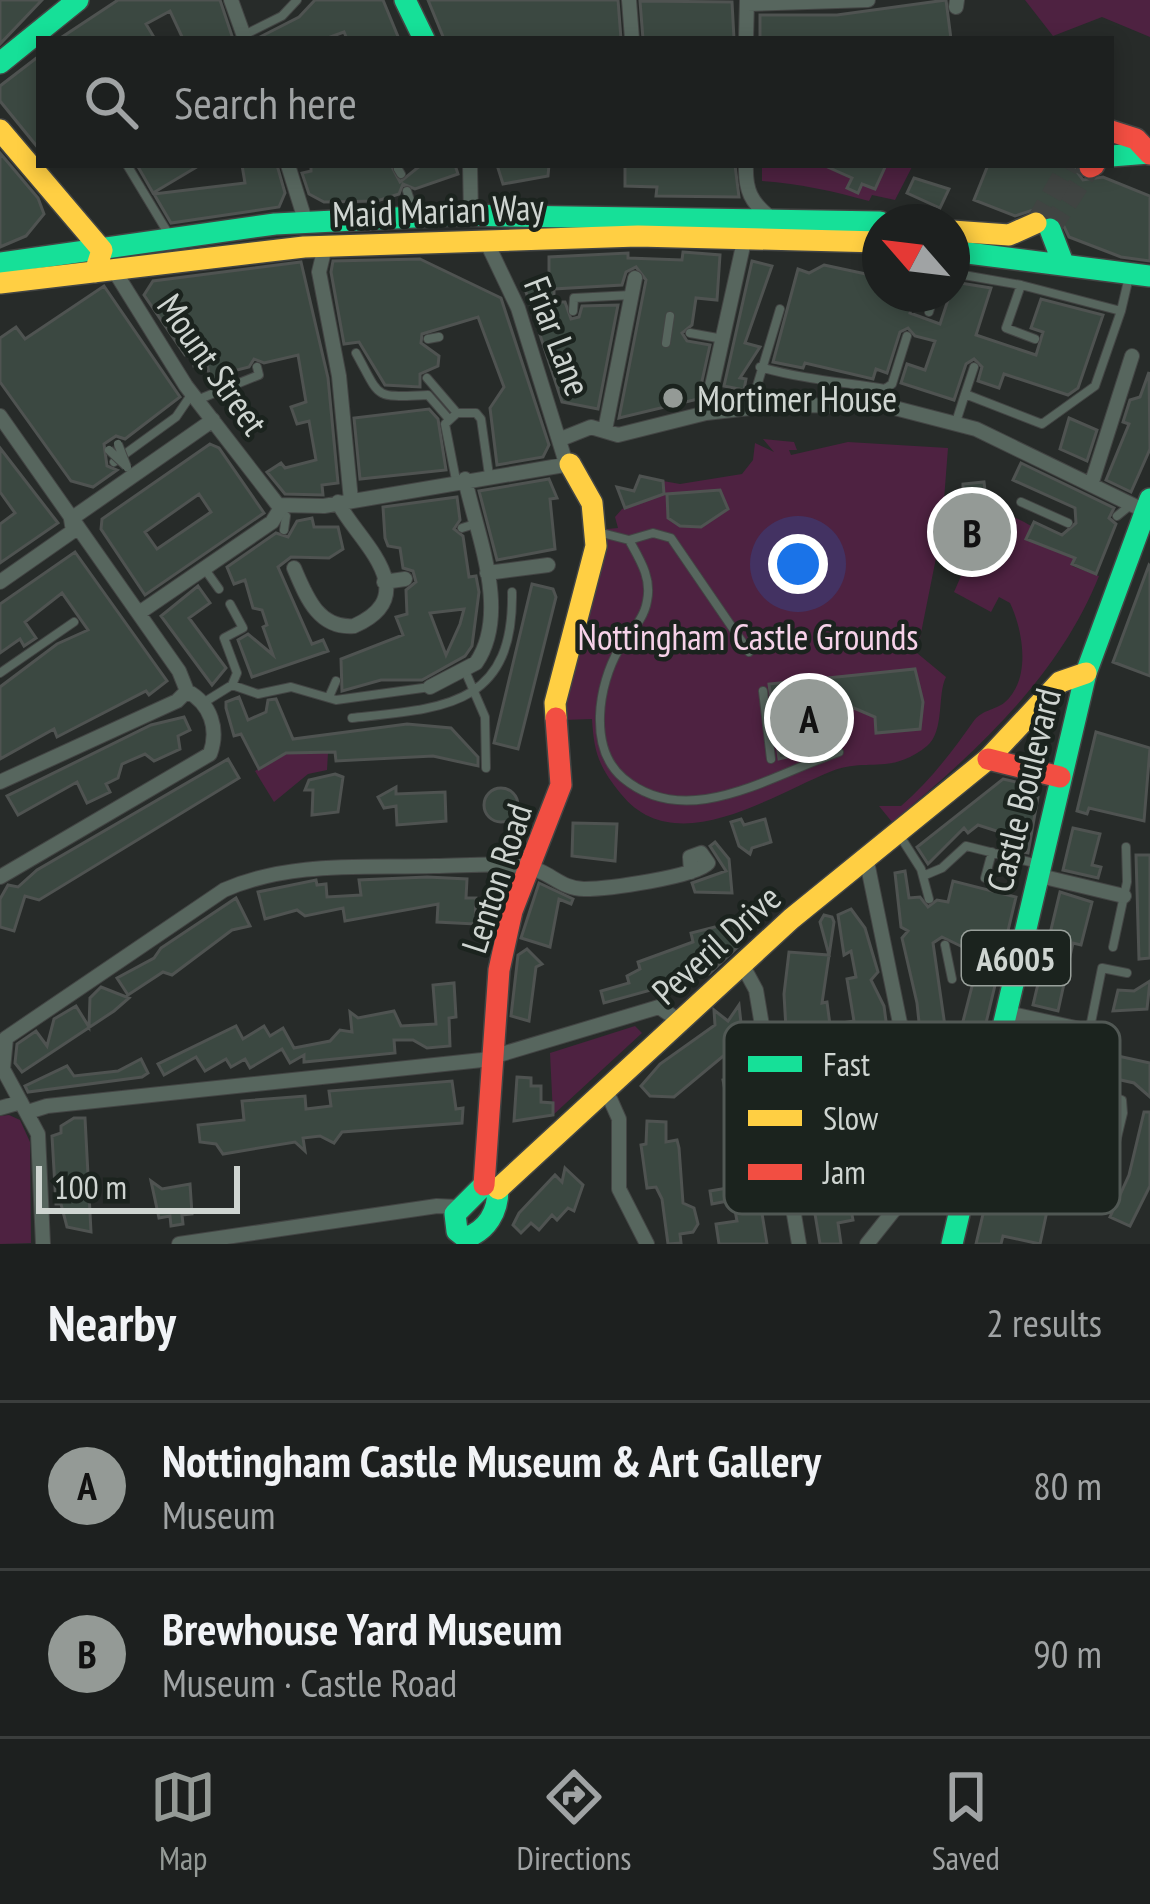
<!DOCTYPE html>
<html lang="en">
<head>
<meta charset="utf-8">
<style>
  :root { --surface:#1d201f; --page:#252828; --text:#f1f3f6; --muted:#a0a3a4; --line:#3b3e3d; --accent:#949a96 }
  body { margin:0; font-family:"PT Sans Narrow",sans-serif; background:var(--page); color:var(--text) }
  .compass { position:absolute; left:862px; top:204px; width:108px; height:108px; border-radius:50%; background:var(--surface); box-shadow:0 6px 18px #0003; rotate:298deg }
  .scale { position:absolute; left:36px; bottom:30px; width:204px; box-sizing:border-box; padding-left:12px; border:6px solid #cfd5d1; border-top:0; font-size:33px; line-height:42px; white-space:nowrap; color:#cfd5d1; -webkit-text-stroke:9px #1b231e; paint-order:stroke }
  .you { position:absolute; left:798px; top:564px; width:42px; height:42px; margin:-30px; border:9px solid #fff; border-radius:50%; background:#1a73e8; box-shadow:0 0 0 18px #1a73e833 }
  .badge { display:grid; place-items:center; width:78px; height:78px; border-radius:50%; background:var(--accent); color:#111; font-size:39px; font-weight:700 }
  .pin { position:absolute; translate:-50% -50%; border:6px solid #fff; box-shadow:0 3px 12px #0006 }
  .list { margin:0; padding:0; list-style:none }
  h2 { display:flex; justify-content:space-between; align-items:center; height:156px; margin:0; padding:0 48px; font-size:51px }
  h2 small { font-size:39px; font-weight:400; color:var(--muted) }
  .list li { display:grid; grid-template-columns:78px 1fr auto; gap:36px; align-items:center; box-sizing:border-box; height:168px; padding:0 48px; border-top:3px solid var(--line) }
  .list b { display:block; font-size:45px; white-space:nowrap }
  .list p { margin:0; font-size:39px; white-space:nowrap; color:var(--muted) }
  .list em { font-size:39px; font-style:normal; color:var(--muted) }
  .icon { flex:none; width:66px; height:66px; fill:none; stroke:currentColor; stroke-width:2; stroke-linecap:round; stroke-linejoin:round }
  .map { position:relative; flex:none; width:1150px; height:1244px; overflow:hidden }
  .search { position:absolute; background:var(--surface); box-shadow:0 6px 18px #0003; left:36px; right:36px; top:36px; height:132px; display:flex; align-items:center; gap:30px; box-sizing:border-box; padding:0 42px; border-radius:0px; color:var(--muted); font-size:45px }
  .sheet { height:492px; background:var(--surface) }
  nav { display:flex; justify-content:space-around; align-items:center; box-sizing:border-box; height:168px; border-top:3px solid var(--line); background:var(--surface); font-size:33px; color:var(--muted) }
  nav a { display:grid; justify-items:center; gap:6px }
  nav .on { color:var(--accent) }
  .map>svg:first-child { display:block }
  .green { fill:#4e2241 }
  .building { fill:#3b4841; stroke:#4f5351; stroke-width:3; fill-rule:evenodd }
  .lines { fill:none; stroke-linecap:round; stroke-linejoin:round }
  .secondary-tunnel { stroke:#404442; stroke-width:21; stroke-dasharray:21 10; stroke-linecap:butt }
  .primary-tunnel { stroke:#404442; stroke-width:21; stroke-dasharray:21 10; stroke-linecap:butt }
  .lane-casing { stroke:#434544; stroke-width:10 }
  .street-casing { stroke:#434544; stroke-width:16 }
  .fast-casing { stroke:#434544; stroke-width:24 }
  .slow-casing { stroke:#434544; stroke-width:24 }
  .jam-casing { stroke:#434544; stroke-width:24 }
  .lane { stroke:#57665e; stroke-width:8 }
  .street { stroke:#57665e; stroke-width:14 }
  .fast { stroke:#16e098; stroke-width:21 }
  .slow { stroke:#ffcf43; stroke-width:21 }
  .jam { stroke:#f24e42; stroke-width:21 }
  .lane-bridge-casing { stroke:#434544; stroke-width:10; stroke-linecap:butt }
  .lane-bridge { stroke:#57665e; stroke-width:8 }
  .poi-dot { fill:#949a96; stroke:#1b231e; stroke-width:4.5 }
  .labels { text-anchor:middle; dominant-baseline:central; stroke-width:9; stroke-linejoin:round; paint-order:stroke }
  .shield { fill:#1b231e; stroke:#99a09b; stroke-width:3 }
  .shield-label { font-size:33px; font-weight:bold; fill:#cfd5d1 }
  .street-label { font-size:36px; fill:#cfd5d1; stroke:#1b231e }
  .poi-label { font-size:36px; fill:#cfd5d1; stroke:#1b231e; text-anchor:start }
  .park-label { font-size:36px; fill:#f7d2e9; stroke:#1b231e }
  .key { fill:#1b231e; stroke:#515854; stroke-width:3 }
  .key-label { font-size:33px; fill:#cfd5d1 }
</style>
</head>
<body>
<div class="map">
<svg width="1150" height="1244" viewBox="0 0 1150 1244">
  <rect width="100%" height="100%" fill="#272b29"/>
  <path class="green" d="M1025 0H1150V37L1102 17 1053 36Z
    M762 165H913L895 200 872 195 869 201C832 191 802 184 762 181Z
    M763 439 794 442 797 450H789L791 455 848 442 948 448 942 526 948 534 940 538 917 653 946 677C937 694 945 731 927 746 889 776 869 757 832 771 770 796 675 861 621 794 599 767 594 753 592 719L563 720 562 711 607 529 618 528 615 517 622 509 664 494 663 481 680 484 742 474 753 460 755 443 774 452Z
    M964 506C1010 507 1040 530 1075 558L1072 566 1099 576C1058 678 975 753 892 822L879 806H901C928 783 952 752 973 722 981 710 995 710 1004 703 1032 680 1023 630 1010 603L999 597 991 612 954 592 961 576Z
    M272 751 328 753 327 770 308 774 274 802 255 771 275 759Z
    M635 1026 642 1033 553 1115 550 1053Z
    M9 1115 20 1120 30 1142 31 1243 0 1244V1116Z"/>
  <path class="building" d="M0 0H42L0 44Z
    M118 0H220L233 39H183L170 11 146 24 155 39H59Z
    M315 0H383L399 39H347L344 32 325 39H256L299 17Z
    M428 0H618L621 39H444Z
    M946 0 951 39H760V15H837Z
    M640 1 732 2 734 39H643Z
    M39 56V149L0 101V86Z
    M0 153 38 198 44 214 26 236 0 247Z
    M137 165H200L153 193Z
    M242 165H277L285 193 279 207 171 223 154 194 245 183Z
    M311 165H391L400 182 421 165H455L458 174 415 189 403 184 399 194 377 201 324 202 309 194 302 173 311 171Z
    M497 165H549L548 176 503 184Z
    M625 165H735L739 197 656 196 657 187 625 186Z
    M823 165H886L875 189 862 184 858 193 847 188 852 178Z
    M988 165H1072L1083 180 1103 177 1150 196V261L1121 257 1069 237 1060 218 1039 208 1015 216 974 200Z
    M914 178 949 189 940 208 907 193Z
    M683 252 720 255 717 300 696 298 692 325 682 333 687 341 710 345 698 399 619 418 646 280 636 267 626 272 622 285 554 289V302H565L571 319 579 317 582 306 618 305 598 409 562 402 523 283 549 274V257L628 253V258L682 260Z
    M420 259 501 298 549 445 543 457 497 465 490 408 504 387 478 317 422 334 421 343 439 356 438 366 420 374V387L385 385 359 342 344 344 331 272 333 261Z
    M752 261 772 266 745 343 760 347 740 378 746 379 744 390 724 386Z
    M301 262 328 378 338 483 322 485 323 495 285 494 267 472 281 463 285 468 316 460 309 421 297 424 291 407 306 402 298 355 264 363 254 359 249 367 233 371 235 376 211 384 207 363 194 366 192 354 185 355 144 295 153 281Z
    M824 265 880 277V294H916L910 313 940 324 954 282 991 288 976 335 1036 355 1043 332 1031 328 1041 299 1103 315 1078 388 1068 395 1004 374 999 388 978 381 982 367 974 359 966 364 954 400 901 383 907 364 925 370 935 341 915 336 908 328 900 332 887 373 876 369 873 379 805 363 803 368 773 362 798 269 809 273Z
    M104 286 180 397 125 439 116 436 104 444 107 466 117 470 93 487 71 481 0 382V338L16 327 25 339Z
    M1149 372 1150 449 1131 492 1106 480 1129 424 1123 422 1130 400 1140 397Z
    M429 409 438 419 446 470 360 479 354 418Z
    M1069 418 1097 430 1087 461 1060 449Z
    M210 444 219 448 264 513 145 595 101 529 102 519ZM199 494 211 512 157 549 145 532Z
    M0 448 58 523 0 563V524L15 513 0 492Z
    M1021 463 1114 508 1109 518 1116 524 1096 574 1072 564 1075 558 1026 539 1034 522 1062 535 1076 523 1075 508 1013 480Z
    M640 476 663 481 664 494 625 508 617 487 634 491Z
    M549 479 557 498 550 499 555 549 497 560 479 491Z
    M984 482 987 506 980 520V560L962 558 963 484Z
    M720 490 728 509 701 527 680 526 668 518 667 494Z
    M457 497 460 520 454 529 463 536 469 577 476 576 479 592 472 646 465 656 422 680H381L342 691 341 659 403 635 396 617 407 614 406 590 416 582 413 571 403 568 400 548 388 546 385 538 383 507ZM464 609 460 624 446 655 430 613Z
    M312 518 314 527H338L343 549 329 558 291 557 278 567 312 644 323 640 328 651 252 677 238 640 248 634 273 655 263 627 267 625 262 610 253 608 245 580 234 584 227 567 276 533 288 537 297 521Z
    M75 552 167 681 149 695 146 691 57 737 54 729 0 759V687L57 644 88 630 62 593 25 622 36 638 24 646 20 639 0 653V604Z
    M1149 565 1150 566V676L1113 662Z
    M532 584 553 589 556 597 518 749 494 743Z
    M198 586 210 603 189 618 226 668 212 685 161 616Z
    M915 669 923 702 920 729 876 733 875 717 854 708 841 719V734L824 735 825 748 779 759 769 684Z
    M239 697 248 720 266 712 268 700 276 699 293 739 407 724 451 728 478 757V766L433 756 336 761 335 752 286 753 259 769 241 734 234 736 226 708V702Z
    M184 717 190 730 178 736 180 749 154 761 145 754 122 764 118 778 106 784 110 792 87 803 77 782 18 815 7 796 151 725Z
    M1096 732 1150 748 1144 821 1089 808 1087 814 1077 811Z
    M228 759 239 778 39 900 25 896 14 931 0 927V899L8 885 18 887 37 870Z
    M335 774 343 777 338 812 312 815 313 790H305L309 780Z
    M1003 779 1029 785 1038 797 1028 853 1003 847V833L978 825 968 833 964 828 928 864 917 847Z
    M396 787V794L445 792 446 821 397 825 396 806 384 808 378 797Z
    M484 805a17 17 0 1 1 34 0a17 17 0 1 1-34 0Z
    M741 819 744 825 765 819 771 842 752 848 750 854 739 846 731 822Z
    M573 823 617 824 615 861 572 856Z
    M1073 828 1100 834 1092 865 1101 867 1098 878 1063 870Z
    M715 842 729 859 732 893 695 892 692 883 726 871 710 846Z
    M1136 855H1150V958L1139 959Z
    M905 871 909 898 920 897 928 907 937 900 948 902 953 881 1016 897 956 1149 934 1144 937 1120 927 1099 917 1003 902 938 908 931 901 927 895 873ZM942 937 971 951 969 961 978 963 951 1068 933 943Z
    M427 877 467 879 466 898H476L475 924 437 922 438 904 345 921 343 908 305 916 297 910 265 919 258 892 316 880 317 885 326 884 327 897 361 895 359 880Z
    M539 883 573 899 571 904 559 899 550 947 521 938Z
    M1060 892 1092 902 1081 945 1073 943 1058 1011 1033 1005Z
    M236 898 250 926 232 930 172 975 163 972 128 995 117 978 154 958 161 948Z
    M851 909 865 928 878 972 871 980 884 1006 903 1149 874 1154 858 1059 829 1063 831 1075 826 1076 853 1220 838 1223 841 1244H820L787 1046 784 994 789 952 829 955 820 922 824 915 832 917 834 922 827 969 822 1003 827 1002 830 1025 854 1021 847 979 856 977 851 951 844 955 838 915ZM873 1030 883 1035 880 1045 847 1054 838 1051 840 1039Z
    M738 921 742 943 709 974 604 1003 601 991 629 983 627 976 640 969 638 962 693 942 691 933Z
    M527 949 542 964 536 967 529 1021 511 1016 518 955Z
    M1150 981 1147 1009 1113 1011 1118 990 1134 991Z
    M454 983 456 1017 449 1018 450 1046 427 1048 413 1040H394L395 1053 304 1062V1055L290 1063 282 1049 250 1068 245 1059 231 1067 226 1059 205 1071 196 1057 164 1075 158 1064 236 1026 243 1039 264 1026 270 1036 283 1028 294 1048 330 1041 340 1030 352 1032 350 1012 358 1018 394 1011 401 1026 436 1024 433 985Z
    M101 987 129 998 114 1011 22 1072 15 1063 17 1044 36 1031 47 1046 54 1019 76 1006 89 1027 90 998Z
    M739 1005 743 1041 737 1040V1053L728 1052 674 1097 650 1096 641 1086 660 1064 715 1025 714 1010 728 1021Z
    M1095 1051 1150 1063V1097L1134 1083 1090 1073Z
    M141 1059 148 1073 142 1077 28 1092 25 1086 67 1066 74 1076 118 1071Z
    M742 1076 743 1085 756 1082 758 1093 748 1095 753 1125 732 1128 723 1080Z
    M517 1077 531 1078V1086H541V1102L553 1103V1115L514 1121Z
    M452 1081 456 1109 463 1108 462 1123 342 1132 334 1143 320 1136 303 1138 305 1151 295 1142 223 1154 216 1144 200 1142 198 1125 244 1120 242 1101 305 1096 306 1109 331 1106 329 1091Z
    M1144 1112H1150V1186L1130 1226 1110 1217 1129 1175Z
    M74 1118H85L91 1232 67 1227 61 1204H56L52 1136 61 1133V1126Z
    M647 1121 666 1122V1142L677 1140 679 1148 683 1203 694 1208 698 1224 693 1232 680 1234 681 1243 668 1244 662 1199 656 1187 647 1188 641 1145 646 1144Z
    M565 1168 583 1185 574 1211 568 1208 557 1220 552 1215 539 1230 531 1223 521 1233 513 1225 519 1213 555 1175 562 1182Z
    M151 1181 162 1189 190 1184 192 1214 182 1215 183 1224 171 1226 170 1216 159 1218Z
    M757 1183 767 1244H719L716 1224 737 1221 733 1200 712 1204 710 1191Z
    M987 1197 1047 1211 1040 1244 1003 1236 1001 1244H976Z"/>
  <g class="lines">
    <path class="secondary-tunnel" d="M1050 229 1090 167"/>
    <path class="primary-tunnel" d="M1036 223 1069 165"/>
    <defs>
      <path id="lane" d="M244 35 282 16 297 0
        M127 165 168 233
        M398 169 401 174
        M407 191 414 212
        M952 273 1021 285 1006 328 1035 339
        M573 311 574 298 631 295
        M1121 311 1129 277
        M929 312 934 294
        M690 333 723 339
        M428 339 439 337
        M666 343 670 316
        M356 353C382 400 372 397 428 395L448 418
        M760 367C801 379 842 382 885 389L892 384 907 336
        M974 367 965 394 1042 424 1095 386 1121 311 1021 285
        M427 378 457 413
        M197 400 259 375 257 367
        M751 406 780 309
        M956 422 965 394
        M114 462 176 417 191 395
        M456 480 445 424 457 413H476L481 419 489 475
        M1021 502 1068 523
        M279 513 286 516 284 530
        M1117 516 1133 503
        M462 528 475 524
        M598 532 629 540C640 560 652 578 647 601 644 620 629 633 619 649 598 685 588 748 623 778 687 832 771 775 839 752
        M629 540 653 533 671 538 749 652
        M204 568 219 589
        M0 673 74 622
        M466 673 485 717 486 768
        M232 685 258 694 291 687 336 700 430 687
        M763 691 771 759
        M329 697 336 681
        M203 703 232 685 237 673 224 638 243 628 230 604
        M352 718C444 708 514 707 512 592
        M900 836 921 869 929 899
        M923 876 942 868 966 846 1038 864
        M985 878 992 852
        M945 945 952 979
        M1113 947 1127 882 1126 847
        M845 1046 875 1038
        M1045 1133 1096 1144 1083 1207
        M1078 1206 1101 1203 1123 1113 1122 1100 1078 1087 1102 968 1127 973"/>
      <path id="street" d="M231 0 245 39
        M629 0 632 39
        M748 4 868 0
        M956 7 957 0
        M746 39 747 0
        M288 165 306 223
        M470 165 471 216
        M746 165C745 190 751 203 771 218
        M487 243 518 308 566 463
        M325 247 319 272 339 376 351 500
        M112 267 186 386 278 505 324 506 570 464
        M706 413 743 246
        M0 416 179 671 187 691
        M605 430 635 278
        M561 439 591 427 618 435 706 413 776 405 887 406 976 429 1145 511
        M1092 482 1132 356
        M71 519 213 420
        M294 568C306 596 318 629 354 626 429 593 352 535 338 502
        M487 573 548 565
        M0 582 73 531 71 519
        M384 582 405 579
        M139 613 272 522 282 506
        M430 687 476 663C511 612 476 533 465 479
        M0 782 177 701 187 691
        M866 857 902 1033 922 1175 867 1244
        M1036 875 1124 896
        M0 877 210 754C219 729 211 704 187 691
        M743 966 756 990 799 1244
        M1003 1012 1089 1031
        M607 1092 619 1119V1189L647 1244
        M0 1108 21 1102
        M28 1112 47 1106 482 1060 659 1007 681 1022
        M966 1179 1076 1206
        M43 1244 38 1134 3 1069 6 1038 224 890C290 861 363 868 434 866 464 866 496 862 526 867 549 870 560 889 584 889 607 889 696 877 708 863L701 853 690 857 691 872
        M179 1244 437 1206 458 1207"/>
      <path id="fast" d="M405 0 424 39
        M0 63 78 0
        M1111 156 1149 153
        M1050 229 1063 263
        M952 251 1150 276
        M0 263 275 224 454 215 880 222
        M484 1185 498 1189C498 1212 487 1230 466 1238L457 1231 455 1214Z
        M952 1244 1086 673 1150 499"/>
      <path id="slow" d="M0 130 102 250 95 272
        M952 231 1009 235 1036 223
        M0 283 304 247 638 236 880 242
        M556 718 555 703 596 546 592 503 570 464
        M498 1189 791 919 988 759 1060 682 1086 673"/>
      <path id="jam" d="M1111 131 1136 139 1150 154
        M1090 167 1094 165
        M988 759 1060 777
        M484 1185 499 970 512 911 561 785 556 718"/>
    </defs>
    <use href="#lane" class="lane-casing"/>
    <use href="#street" class="street-casing"/>
    <use href="#fast" class="fast-casing"/>
    <use href="#slow" class="slow-casing"/>
    <use href="#jam" class="jam-casing"/>
    <use href="#lane" class="lane"/>
    <use href="#street" class="street"/>
    <use href="#fast" class="fast"/>
    <use href="#slow" class="slow"/>
    <use href="#jam" class="jam"/>
    <defs>
      <path id="lane-bridge" d="M118 444 127 467
        M109 450 126 466"/>
    </defs>
    <use href="#lane-bridge" class="lane-bridge-casing"/>
    <use href="#lane-bridge" class="lane-bridge"/>
  </g>
  <circle class="poi-dot" cx="673" cy="398" r="12"/>
  <g class="labels">
    <rect class="shield" x="962" y="931" width="108" height="54" rx="9"/>
    <g class="shield-label">
      <text x="1016" y="958">A6005</text>
    </g>
    <g class="street-label">
      <text transform="translate(438 210) rotate(-2)">Maid Marian Way</text>
      <text transform="translate(558 336) rotate(69)">Friar Lane</text>
      <text transform="translate(213 364) rotate(55)">Mount Street</text>
      <text transform="translate(1023 790) rotate(-76)">Castle Boulevard</text>
      <text transform="translate(496 878) rotate(-72)">Lenton Road</text>
      <text transform="translate(716 944) rotate(-42)">Peveril Drive</text>
    </g>
    <g class="poi-label">
      <text x="697" y="398">Mortimer House</text>
    </g>
    <g class="park-label">
      <text x="748" y="636">Nottingham Castle Grounds</text>
    </g>
  </g>
  <rect x="724" y="1022" width="396" height="192" rx="18" class="key"/>
  <rect x="748" y="1056" width="54" height="16" fill="#16e098"/>
  <rect x="748" y="1110" width="54" height="16" fill="#ffcf43"/>
  <rect x="748" y="1164" width="54" height="16" fill="#f24e42"/>
  <g class="key-label">
    <text x="823" y="1076">Fast</text>
    <text x="823" y="1130">Slow</text>
    <text x="823" y="1184">Jam</text>
  </g>
</svg>
<svg class="compass" viewBox="-18 -18 36 36"><path d="M0-13l5 13h-10z" fill="#e53935"/><path d="M0 13l5-13h-10z" fill="#a0a3a4"/></svg>
<div class="scale">100 m</div>
<div class="you"></div>
<div class="pin badge" style="left:809px;top:718px">A</div>
<div class="pin badge" style="left:972px;top:532px">B</div>
<div class="search"><svg class="icon" aria-label="search" viewBox="0 0 24 24"><circle cx="10" cy="10" r="6"/><path d="M15 15l6 6"/></svg>Search here</div>
</div>
<section class="sheet">
<h2>Nearby<small>2 results</small></h2>
<ul class="list">
<li><span class="badge">A</span><div><b>Nottingham Castle Museum &amp; Art Gallery</b><p>Museum</p></div><em>80 m</em></li>
<li><span class="badge">B</span><div><b>Brewhouse Yard Museum</b><p>Museum · Castle Road</p></div><em>90 m</em></li>
</ul>
</section>
<nav>
<a class="on"><svg class="icon" aria-label="map" viewBox="0 0 24 24"><path d="M3 6l6-2 6 2 6-2v14l-6 2-6-2-6 2zM9 4v14M15 6v14"/></svg>Map</a>
<a><svg class="icon" aria-label="directions" viewBox="0 0 24 24"><path d="M12 3l9 9-9 9-9-9zM9 14v-3h6M13 9l2 2-2 2"/></svg>Directions</a>
<a><svg class="icon" aria-label="saved" viewBox="0 0 24 24"><path d="M7 4h10v16l-5-4-5 4z"/></svg>Saved</a>
</nav>
</body>
</html>
